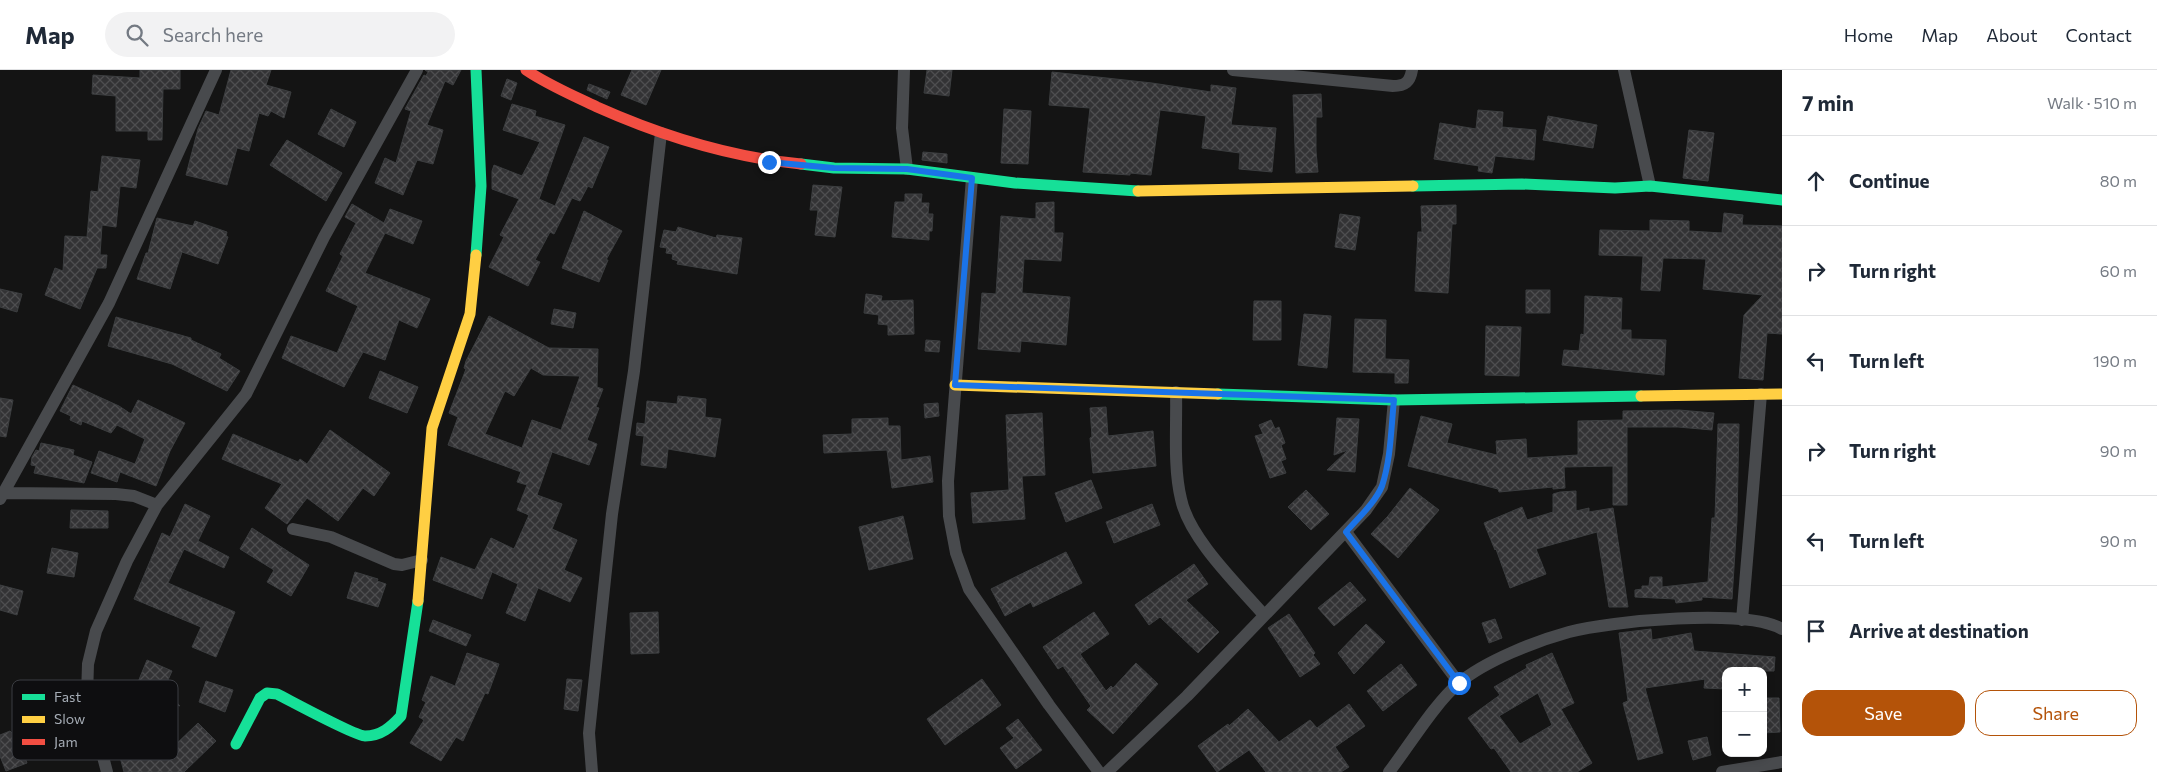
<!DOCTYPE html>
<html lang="en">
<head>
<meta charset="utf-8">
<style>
  :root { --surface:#fff; --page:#f2f2f3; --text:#1f2937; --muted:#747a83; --line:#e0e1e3; --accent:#b45309 }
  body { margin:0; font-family:Commissioner,sans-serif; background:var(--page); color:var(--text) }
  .controls { position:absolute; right:15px; bottom:15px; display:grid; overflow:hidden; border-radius:10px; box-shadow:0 2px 8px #0003 }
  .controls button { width:45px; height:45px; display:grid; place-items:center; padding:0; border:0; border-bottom:1px solid var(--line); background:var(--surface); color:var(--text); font:25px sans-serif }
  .stop { position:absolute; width:15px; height:15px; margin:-11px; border:4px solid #1a73e8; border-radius:50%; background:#fff }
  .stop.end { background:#1a73e8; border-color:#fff; box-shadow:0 1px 5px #0008 }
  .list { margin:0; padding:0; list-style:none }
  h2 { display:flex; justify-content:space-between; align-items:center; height:65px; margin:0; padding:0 20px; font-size:21px }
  h2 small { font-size:16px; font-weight:400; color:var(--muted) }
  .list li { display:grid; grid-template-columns:32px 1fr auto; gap:15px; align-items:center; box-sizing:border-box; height:90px; padding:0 20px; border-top:1px solid var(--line) }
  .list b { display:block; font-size:19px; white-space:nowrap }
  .list em { font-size:16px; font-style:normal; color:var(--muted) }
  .actions { display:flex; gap:10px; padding:15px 20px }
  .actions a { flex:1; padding:11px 0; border:1px solid var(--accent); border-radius:15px; text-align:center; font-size:18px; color:var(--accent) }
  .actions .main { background:var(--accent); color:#fff }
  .icon { flex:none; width:28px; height:28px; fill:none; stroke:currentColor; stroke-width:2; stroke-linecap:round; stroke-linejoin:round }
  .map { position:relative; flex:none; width:1782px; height:702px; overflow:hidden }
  header { display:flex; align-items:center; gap:30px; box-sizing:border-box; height:70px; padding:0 25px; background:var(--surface); border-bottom:1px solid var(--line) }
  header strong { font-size:24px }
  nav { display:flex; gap:28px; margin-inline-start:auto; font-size:18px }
  .search { width:350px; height:45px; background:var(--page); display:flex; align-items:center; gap:12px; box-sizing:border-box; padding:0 18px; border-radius:28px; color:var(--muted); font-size:19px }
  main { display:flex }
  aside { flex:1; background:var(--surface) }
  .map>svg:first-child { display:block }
  .building { fill:url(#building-cross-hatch); stroke:#3c3e40; fill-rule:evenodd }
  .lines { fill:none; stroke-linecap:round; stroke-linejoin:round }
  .street { stroke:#484a4d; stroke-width:12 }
  .fast { stroke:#16e098; stroke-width:11 }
  .slow { stroke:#ffcf43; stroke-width:11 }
  .jam { stroke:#f24e42; stroke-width:11 }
  .route { stroke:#1a73e8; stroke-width:6 }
  .key { fill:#0e0e10; stroke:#3b3d42; stroke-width:1 }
  .key-label { font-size:14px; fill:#a5acb5 }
</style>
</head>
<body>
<header>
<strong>Map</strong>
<div class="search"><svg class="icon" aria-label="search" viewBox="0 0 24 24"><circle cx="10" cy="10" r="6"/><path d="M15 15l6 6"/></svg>Search here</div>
<nav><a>Home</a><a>Map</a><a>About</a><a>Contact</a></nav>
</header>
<main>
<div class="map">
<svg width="1782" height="702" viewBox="0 0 1782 702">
  <defs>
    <pattern id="building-cross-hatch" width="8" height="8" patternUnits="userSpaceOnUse" patternTransform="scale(1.25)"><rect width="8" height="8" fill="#333335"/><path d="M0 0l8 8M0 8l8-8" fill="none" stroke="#4e4e50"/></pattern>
  </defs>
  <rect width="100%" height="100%" fill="#141414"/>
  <path class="building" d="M140 0H180V19H163L162 70H148V61H116V26L92 24 93 5 140 8Z
    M231 0H271L266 15 291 22 284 48 271 41 268 46 259 43 249 81 237 78 227 115 186 105 198 59 206 41 219 45Z
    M425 0H461L453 15 445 11 427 55 443 60 433 94 417 90 403 125 375 113 385 88 396 93 411 41 405 39 424 5 426 6 428 2Z
    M632 0H661L646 35 621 25Z
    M927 0H952L949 26 924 23Z
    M1052 2 1152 13 1211 22V15L1236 18 1231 55 1276 58 1272 102 1239 99 1240 83 1202 78 1206 46 1160 40 1151 105 1130 103V105L1083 102 1090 38 1049 35Z
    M507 9 517 13 511 30 501 26Z
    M589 14 610 22 607 29 587 20Z
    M1321 24 1322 47H1316V81L1318 102 1296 103 1293 25Z
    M512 34 536 41 535 46 565 55 539 129 555 136 584 67 609 77 592 118 588 116 580 131 572 128 554 164 550 162 535 190 540 192 528 216 489 197 504 167 500 165 519 129 492 119V101L494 95 522 106 540 72 503 60Z
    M331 39 356 52 344 77 318 64Z
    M1004 39 1031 41 1028 94 1001 93Z
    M1478 40 1503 42 1502 57 1536 60 1534 90 1495 86 1492 103 1478 101 1479 96 1434 89 1440 53 1476 59Z
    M1548 46 1597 55 1593 78 1543 70Z
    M1689 60 1714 63 1708 111 1683 108Z
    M287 70 342 103 326 131 270 95Z
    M923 82 947 84V93L922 90Z
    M102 86 140 90 136 118 120 116 116 157 102 155 100 185H107L106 198H97L80 239 45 225 55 198 63 201 65 166 87 167 91 121 98 122Z
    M813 115 842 117 835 167 815 165 818 140H810Z
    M905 124H922L921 133H929L928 144H933L932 161H929V170L892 167 895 132H905Z
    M1054 132V163H1063L1061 191 1024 189 1022 223 1070 227 1066 275 1021 271 1020 282 978 279 982 223 996 224 1001 146 1036 149V133Z
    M352 134 384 153 390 139 422 151 413 174 385 163 365 203 430 229 417 258 399 250 385 290 363 282 344 317 282 288 291 266 337 283 358 236 326 221 343 186 340 184 356 153 345 147Z
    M1456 135V154H1452L1448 223 1415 221 1418 162H1422L1421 136Z
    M584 141 622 161 606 190H608L599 212 562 198Z
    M1724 143 1743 145 1742 155 1782 156V264L1767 263 1763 310 1739 308 1744 245 1763 225 1703 219 1706 189 1663 188 1660 221 1641 220 1643 186 1599 185 1600 160 1650 161V150L1689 151V161L1722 163Z
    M1340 144 1360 147 1355 180 1335 177Z
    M157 148 193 156 195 151 227 162 226 166 228 167 218 194 182 182 170 219 137 209 146 183H148Z
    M678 157 716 168 717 165 742 168 737 204 677 194 678 191 672 189 673 184 666 183 667 178 660 177 664 160 676 162Z
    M0 219 22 224 17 242 0 237Z
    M1526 220H1550V243H1526Z
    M866 224 882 226 881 231 913 230 914 264 888 265V255L878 254 879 245 864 243Z
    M1585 226 1622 228 1621 260H1631V269L1666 270 1664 305 1562 295 1564 280 1579 281 1581 264 1584 265Z
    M1254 231H1281V270H1253Z
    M554 239 576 243 573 258 551 254Z
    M1304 244 1331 246 1327 298 1298 295Z
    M489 246 549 278 598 279 597 317 603 319 596 337 599 338 587 370 597 374 589 395 552 382 537 425 562 434 552 459 577 470 564 500 582 508 570 532 538 518 525 551 506 543 518 514 492 502 482 529 433 510 441 487 475 500 491 468 514 479 529 445 517 440 527 415 517 412 521 402 448 375 458 347 449 343 466 299 464 298 466 291ZM531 298 543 305 580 306 561 360 532 350 522 378 485 364 505 321 514 326Z
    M116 247 191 268V270L221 284 219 288 240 301 227 321 172 294 108 276Z
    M1355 249 1386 250 1385 289 1409 290 1408 313H1395V303L1353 302Z
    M1486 256 1521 257 1519 306 1485 305Z
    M926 270 940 271 939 282 925 281Z
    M380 301 418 317 407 343 369 328Z
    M73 315 119 336 131 344 138 330 185 353 170 381 156 416 120 402 117 412 91 403 99 381 135 394 145 369 117 355 111 363 82 351 81 355 70 350 71 346 60 341Z
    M678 326 706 329 705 347 721 349 715 387 668 379 666 398 641 395 644 366 636 365 637 353 645 354 647 331 677 334Z
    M0 328 13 330 6 367 0 366Z
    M938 333 939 346 925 348 924 334Z
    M1106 337 1108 366 1153 361 1156 396 1093 403 1090 368 1092 367 1090 338Z
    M1679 340 1714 343 1712 360 1678 357H1627V435H1613V396L1564 397 1565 418 1553 419V417L1499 422 1498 419 1408 396 1421 346 1452 354 1447 373 1497 385 1496 371 1526 369 1527 388 1578 385V351L1623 350V341Z
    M1042 343 1045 405 1022 406 1025 449 973 453 971 423 1009 420 1006 345Z
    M888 348V356H900L901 390 930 386 933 412 892 418 887 380 824 383 823 365 852 364V349Z
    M1337 348 1359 349 1355 402 1327 400 1348 380 1334 385Z
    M1271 350 1275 359 1279 357 1285 373 1281 375 1286 389 1281 391 1286 403 1270 408 1255 366 1263 364 1259 355Z
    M1718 354H1739L1737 450 1732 529 1702 527V530L1676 533 1675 529 1635 527V520L1642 519V516H1649L1650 507H1662V517L1708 512 1712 448H1715Z
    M330 360 390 403 374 426 363 418 338 451 307 428 287 454 265 438 282 414 222 389 233 364 298 392 300 389 307 394Z
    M41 373 74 380 73 385 92 392 84 413 34 403 36 396 31 395 32 387 36 380 39 381Z
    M1091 410 1102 438 1066 452 1055 423Z
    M1410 418 1439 440 1398 488 1371 464 1388 446Z
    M1306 420 1329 444 1311 460 1288 437Z
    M1576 421V441L1589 438V442L1613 438 1628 537H1609L1597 462 1536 479 1546 504 1510 518 1496 479 1495 480 1484 453 1522 437 1527 450 1553 442V424L1560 422Z
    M185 434 210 446 198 471 229 487 224 498 184 479 168 513 235 542 216 587 192 577 201 557 134 529 162 463 170 467Z
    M1152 434 1160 455 1114 473 1106 452Z
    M71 440 108 441V458H70Z
    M903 446 913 489 869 500 859 457Z
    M252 458 309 495 291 526 267 512 274 500 240 479Z
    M52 478 78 483 74 507 47 503Z
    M1066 482 1082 513 1033 537 1031 532 1005 546 991 519Z
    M1194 494 1208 514 1186 530 1219 562 1198 583 1160 547 1149 555 1135 535Z
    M355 502 378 509 377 511 386 514 378 537 347 528Z
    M1350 512 1366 530 1334 556 1318 538Z
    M0 515 23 521 17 545 0 540Z
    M658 542 659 583 631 584 630 543Z
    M1094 542 1109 564 1080 584 1106 621 1111 616 1113 618 1136 593 1158 614 1113 664 1087 640 1091 636 1063 596 1058 599 1043 577Z
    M1289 544 1315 583 1313 585 1320 594 1300 607 1268 558Z
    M1495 549 1502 568 1489 573 1482 553Z
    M433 550 471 565 466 576 429 561Z
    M1366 554 1385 572 1354 604 1338 583Z
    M1651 559 1652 570 1691 563 1694 581 1775 587 1774 601H1726V619L1704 618 1705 609 1645 618 1663 683 1638 690 1623 633 1628 631 1619 563Z
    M467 583 499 594 488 624 485 623 463 671 456 667 441 691 410 673 424 650 419 647 426 632 422 630 431 606 455 616Z
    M1552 583 1574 633 1561 639 1592 693 1577 702H1511L1494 678 1491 679 1468 648 1500 625 1494 617 1527 598 1526 595ZM1538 623 1552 655 1520 674 1499 646Z
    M147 590 172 601 164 619 180 636 136 617Z
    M1401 594 1417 615 1383 641 1367 621Z
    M567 609 582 610 578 641 564 639Z
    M982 609 1001 635 945 675 927 649Z
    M206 611 233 620 225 642 199 632Z
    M1763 628H1779L1780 662 1763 663Z
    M1349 634 1365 656 1335 677 1349 697 1341 702H1266L1249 680 1217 702 1198 676 1228 654 1229 656 1248 639 1279 672 1310 650 1317 658Z
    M162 649 170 680 198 653 216 671 184 702H124L113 661Z
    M1018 649 1042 680 1016 699 1000 678 1014 668 1006 658Z
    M10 661 12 663 15 662 27 693 6 701 0 686V665Z
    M1707 667 1711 685 1693 690 1688 671Z"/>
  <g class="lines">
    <path class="street" d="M904 0 902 58 907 99
      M1233 0 1393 16C1405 16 1410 12 1412 0
      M1624 0 1650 116
      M972 108 948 411 949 446 956 483 969 519 1049 635 1099 702
      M1176 322C1177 356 1173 396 1181 429 1189 468 1237 514 1264 545
      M2 423 116 424 134 426 157 435
      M0 429 109 233 216 0
      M293 459 331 467 394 494 402 495 422 490
      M1346 462 1459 613
      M1742 550 1761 324
      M107 702 87 626 88 594 96 561 127 491 157 435 246 324 324 167 417 0
      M592 702 589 663 604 519 612 444 634 301 661 63
      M1107 702 1187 626 1366 440 1382 417 1389 384 1394 330
      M1389 702C1409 676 1435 633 1459 613 1485 591 1536 571 1569 562 1610 551 1746 538 1782 559
      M1722 702 1782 692"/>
    <path class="fast" d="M476 0 481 116 476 185
      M801 94 834 98 907 99 1015 113 1138 121
      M1413 116 1522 114 1615 118 1650 116 1782 130
      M1218 324 1394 330 1641 326
      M236 674 260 628 267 623 277 624C291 631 355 666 365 666 381 666 391 657 401 646L418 531"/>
    <path class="slow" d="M1138 121 1413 116
      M955 315 1218 324
      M1641 326 1782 324
      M418 531 432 358 470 244 476 185"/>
    <path class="jam" d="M526 0C548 15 572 25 597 37 662 66 729 87 801 94"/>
  </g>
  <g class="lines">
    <path class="route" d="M769 92 834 98 907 99 972 108 955 315 1394 330C1391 358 1391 389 1382 416 1375 433 1358 448 1346 462L1459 613"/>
  </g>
  <rect x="12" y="610" width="166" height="80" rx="8" class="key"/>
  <rect x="22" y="624" width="23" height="6" fill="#16e098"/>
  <rect x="22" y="646" width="23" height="7" fill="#ffcf43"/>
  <rect x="22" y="669" width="23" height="6" fill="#f24e42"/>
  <g class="key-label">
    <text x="54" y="632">Fast</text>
    <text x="54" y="654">Slow</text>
    <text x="54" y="677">Jam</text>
  </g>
</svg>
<div class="controls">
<button>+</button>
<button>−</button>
</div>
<div class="stop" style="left:1459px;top:613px"></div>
<div class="stop end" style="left:769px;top:92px"></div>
</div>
<aside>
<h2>7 min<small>Walk · 510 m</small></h2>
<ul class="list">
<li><svg class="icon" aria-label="ahead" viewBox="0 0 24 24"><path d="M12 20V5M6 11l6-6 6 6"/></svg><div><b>Continue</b></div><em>80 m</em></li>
<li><svg class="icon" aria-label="right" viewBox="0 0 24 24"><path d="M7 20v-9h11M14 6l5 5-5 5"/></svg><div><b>Turn right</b></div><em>60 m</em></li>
<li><svg class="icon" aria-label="left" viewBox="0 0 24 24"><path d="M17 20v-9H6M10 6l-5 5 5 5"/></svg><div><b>Turn left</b></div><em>190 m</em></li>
<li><svg class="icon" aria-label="right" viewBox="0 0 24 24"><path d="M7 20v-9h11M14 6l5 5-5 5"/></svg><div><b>Turn right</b></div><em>90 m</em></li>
<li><svg class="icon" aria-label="left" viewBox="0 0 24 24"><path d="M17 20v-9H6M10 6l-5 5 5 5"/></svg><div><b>Turn left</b></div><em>90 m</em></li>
<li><svg class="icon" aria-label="arrive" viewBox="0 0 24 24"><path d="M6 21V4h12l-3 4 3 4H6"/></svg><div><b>Arrive at destination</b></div></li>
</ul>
<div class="actions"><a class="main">Save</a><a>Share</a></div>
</aside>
</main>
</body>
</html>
